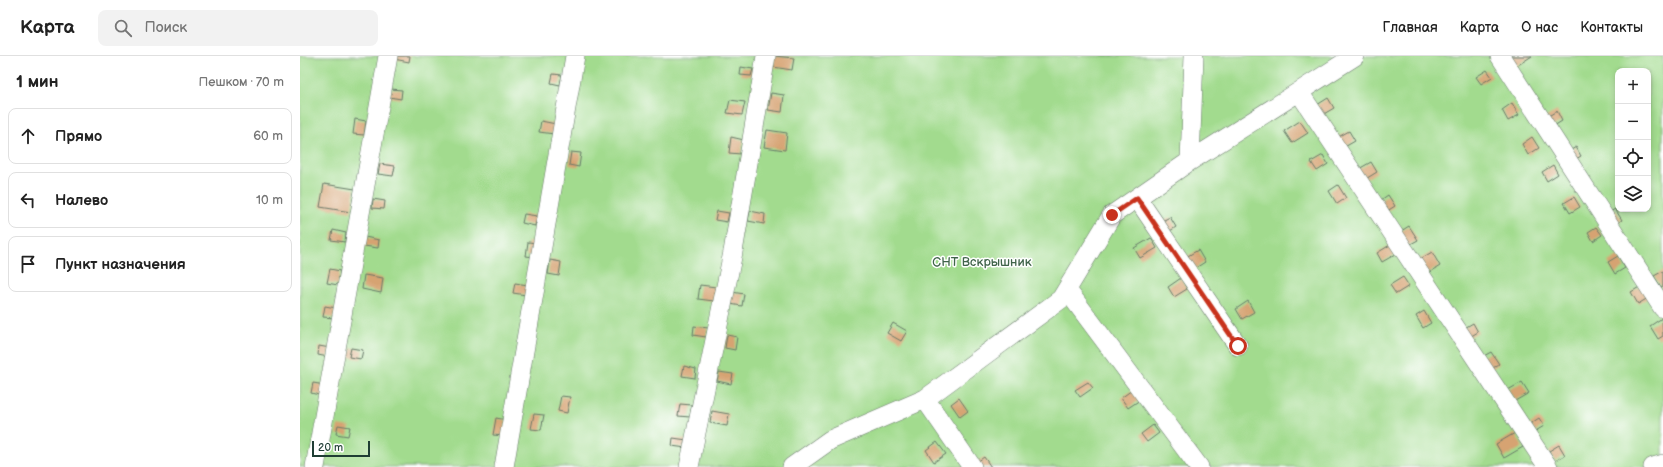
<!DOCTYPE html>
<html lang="ru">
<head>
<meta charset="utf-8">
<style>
  :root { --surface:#fff; --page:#f2f2f2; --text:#222; --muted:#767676; --line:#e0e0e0 }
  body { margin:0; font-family:"Balsamiq Sans",sans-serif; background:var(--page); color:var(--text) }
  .controls { position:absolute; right:12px; top:12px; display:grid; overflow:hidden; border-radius:8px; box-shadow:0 2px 6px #0003 }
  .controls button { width:36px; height:36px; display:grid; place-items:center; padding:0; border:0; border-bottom:1px solid var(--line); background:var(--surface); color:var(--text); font:20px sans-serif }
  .scale { position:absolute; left:12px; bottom:10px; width:58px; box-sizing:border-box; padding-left:4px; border:2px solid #1f3d34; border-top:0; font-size:11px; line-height:14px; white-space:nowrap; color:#1f3d34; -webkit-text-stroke:3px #fff; paint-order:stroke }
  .stop { position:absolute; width:12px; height:12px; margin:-9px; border:3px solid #c8321e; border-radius:50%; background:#fff }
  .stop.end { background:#c8321e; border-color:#fff; box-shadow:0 1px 4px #0008 }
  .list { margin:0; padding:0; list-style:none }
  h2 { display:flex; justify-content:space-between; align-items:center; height:52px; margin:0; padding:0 16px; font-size:17px }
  h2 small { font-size:13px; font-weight:400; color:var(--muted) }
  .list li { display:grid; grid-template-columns:26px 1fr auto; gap:12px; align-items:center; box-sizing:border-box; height:56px; margin:0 8px 8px; padding:0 8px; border:1px solid var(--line); border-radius:8px }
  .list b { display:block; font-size:15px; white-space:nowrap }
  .list em { font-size:13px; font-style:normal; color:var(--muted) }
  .icon { flex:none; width:22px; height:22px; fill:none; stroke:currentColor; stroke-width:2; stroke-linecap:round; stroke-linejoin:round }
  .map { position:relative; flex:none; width:1363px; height:411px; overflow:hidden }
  header { display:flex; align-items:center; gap:24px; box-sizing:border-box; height:56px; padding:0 20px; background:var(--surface); border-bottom:1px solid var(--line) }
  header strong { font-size:19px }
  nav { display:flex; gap:22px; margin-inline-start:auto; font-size:14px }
  .search { width:280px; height:36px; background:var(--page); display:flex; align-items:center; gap:10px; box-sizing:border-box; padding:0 14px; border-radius:8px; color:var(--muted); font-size:15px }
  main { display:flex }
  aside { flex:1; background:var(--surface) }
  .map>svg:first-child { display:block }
  .green { fill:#a2db8e; stroke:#608c61; fill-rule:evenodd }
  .building { fill:#d6a372 }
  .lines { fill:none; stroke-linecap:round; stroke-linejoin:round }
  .minor-casing { stroke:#677868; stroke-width:20 }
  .minor { stroke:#fff; stroke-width:19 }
  .route { stroke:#c8321e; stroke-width:5 }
  .labels { text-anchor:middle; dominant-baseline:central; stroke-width:3; stroke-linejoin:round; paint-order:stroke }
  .park-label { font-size:13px; fill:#40644a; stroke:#fff }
</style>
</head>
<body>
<header>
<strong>Карта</strong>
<div class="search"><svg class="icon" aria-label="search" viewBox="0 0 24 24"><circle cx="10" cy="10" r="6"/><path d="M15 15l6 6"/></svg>Поиск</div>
<nav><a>Главная</a><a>Карта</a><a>О нас</a><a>Контакты</a></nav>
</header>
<main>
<aside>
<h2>1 мин<small>Пешком · 70 m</small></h2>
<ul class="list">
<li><svg class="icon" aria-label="ahead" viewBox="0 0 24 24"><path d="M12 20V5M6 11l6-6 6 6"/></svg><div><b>Прямо</b></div><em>60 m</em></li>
<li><svg class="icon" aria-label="left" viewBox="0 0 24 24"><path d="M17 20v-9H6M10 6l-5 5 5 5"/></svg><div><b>Налево</b></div><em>10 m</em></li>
<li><svg class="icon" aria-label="arrive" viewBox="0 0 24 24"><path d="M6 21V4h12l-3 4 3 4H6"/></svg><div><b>Пункт назначения</b></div></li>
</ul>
</aside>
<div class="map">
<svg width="1363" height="411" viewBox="0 0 1363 411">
  <rect width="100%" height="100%" fill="#fff"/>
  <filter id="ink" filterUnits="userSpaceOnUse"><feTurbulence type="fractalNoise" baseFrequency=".025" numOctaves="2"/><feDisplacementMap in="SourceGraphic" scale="8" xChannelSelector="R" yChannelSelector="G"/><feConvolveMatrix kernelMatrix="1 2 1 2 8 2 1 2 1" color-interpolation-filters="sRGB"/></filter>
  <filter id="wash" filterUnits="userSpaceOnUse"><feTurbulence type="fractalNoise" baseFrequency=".012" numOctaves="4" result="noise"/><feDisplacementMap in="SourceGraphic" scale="16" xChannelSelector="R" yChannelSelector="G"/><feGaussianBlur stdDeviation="0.9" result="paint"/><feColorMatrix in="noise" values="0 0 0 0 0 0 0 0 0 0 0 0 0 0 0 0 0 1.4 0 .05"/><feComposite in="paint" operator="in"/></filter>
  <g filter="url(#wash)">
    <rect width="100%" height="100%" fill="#ece6c8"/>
    <path class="green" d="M0 0H1363V411H0ZM1318 15H1348V153H1318Z"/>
    <g id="blocks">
      <path class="building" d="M95 0H110L109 6 94 3Z
        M474 0 494 2 492 14 473 11Z
        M1211 0H1232L1215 11Z
        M441 11 453 13 451 20 440 19Z
        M1187 14 1192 21 1181 28 1176 21Z
        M253 18 262 19 260 29 251 27Z
        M91 33 102 34 101 43 89 41Z
        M471 37 484 39 482 56 468 54Z
        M1028 42 1034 52 1022 59 1017 49Z
        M430 44 445 46 442 59 427 57Z
        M1212 47 1219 59 1208 65 1202 54Z
        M1257 55 1262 65 1249 73 1243 63Z
        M55 63 66 65 64 79 53 78Z
        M241 65 256 68 254 78 239 76Z
        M1000 65 1008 77 992 87 984 75Z
        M467 74 487 77 485 94 464 91Z
        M1049 75 1055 85 1041 93 1035 83Z
        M431 81 444 84 441 98 429 97Z
        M1232 81 1239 92 1228 99 1222 88Z
        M1276 91 1281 100 1271 106 1266 97Z
        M271 96 281 97 279 111 269 109Z
        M1023 99 1028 108 1017 115 1011 106Z
        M1071 106 1077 116 1064 124 1057 114Z
        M80 108 95 110 93 120 78 118Z
        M1253 109 1258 118 1247 125 1242 116Z
        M24 128 55 133 51 156 20 151Z
        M1038 129 1046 142 1037 148 1029 135Z
        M1088 139 1095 150 1084 157 1078 146Z
        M1274 141 1280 151 1270 157 1264 147Z
        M73 143 85 145 84 153 72 152Z
        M1315 153 1322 164 1312 171 1305 159Z
        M417 155 429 157 427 166 415 164Z
        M450 155 465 158 464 168 448 165Z
        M224 158 237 160 235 170 222 167Z
        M870 161 876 171 867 177 860 166Z
        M1109 170 1118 184 1107 190 1098 177Z
        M1296 171 1302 179 1293 185 1288 176Z
        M33 174 46 177 45 186 31 184Z
        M65 181 79 184 78 192 64 190Z
        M851 182 857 192 840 202 834 192Z
        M228 186 237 187 234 201 226 200Z
        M1090 189 1096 198 1082 206 1077 197Z
        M898 194 905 206 894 213 886 201Z
        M1132 196 1140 210 1124 220 1115 206Z
        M1318 200 1325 212 1315 218 1308 206Z
        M250 204 261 206 259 220 248 218Z
        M30 213 40 215 38 229 27 227Z
        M1363 215V230L1361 231 1354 220Z
        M64 219 83 222 81 237 62 233Z
        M1103 221 1109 230 1096 238 1090 229Z
        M881 222 887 233 874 241 868 231Z
        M215 227 228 229 226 239 213 237Z
        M400 229 416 231 414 245 398 243Z
        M1341 230 1348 242 1338 248 1331 236Z
        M432 236 444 238 442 250 430 248Z
        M948 245 954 256 942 263 936 253Z
        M25 250 36 252 34 262 23 261Z
        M1124 255 1131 267 1123 272 1116 260Z
        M1362 262 1363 280 1358 283 1350 270Z
        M593 267 607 275 601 285 587 277Z
        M1173 267 1178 276 1168 282 1163 273Z
        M394 270 408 272 406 281 393 279Z
        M427 279 437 281 435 294 425 292Z
        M19 290 30 292 28 301 18 299Z
        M51 292 63 294 61 303 49 301Z
        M1191 296 1199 308 1190 314 1182 301Z
        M384 310 396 313 395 322 382 320Z
        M419 316 433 318 431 328 417 325Z
        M788 326 793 332 780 341 775 334Z
        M1222 326 1229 337 1215 345 1208 334Z
        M13 327 25 329 23 340 11 337Z
        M832 334 840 344 828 352 821 342Z
        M261 340 270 341 267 357 258 355Z
        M659 342 668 355 660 361 651 348Z
        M380 348 392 349 390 361 378 360Z
        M412 355 429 358 427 370 410 367Z
        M234 358 244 359 241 374 231 373Z
        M196 362 207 364 204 380 193 379Z
        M1239 362 1244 370 1234 376 1230 368Z
        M38 369 50 371 48 380 36 378Z
        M853 369 859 377 847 386 841 378Z
        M1215 377 1223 391 1204 402 1196 388Z
        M373 382 387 384 386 392 372 390Z
        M637 386 646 398 634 406 626 394Z
        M1259 389 1265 399 1255 405 1249 395Z
        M684 401 691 411H680L677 406Z"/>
    </g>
  </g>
  <g filter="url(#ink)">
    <use href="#blocks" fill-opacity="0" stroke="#677868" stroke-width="1"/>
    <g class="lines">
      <defs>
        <path id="minor" d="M1200 0 1363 252
          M999 36 1248 411
          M890 105 894 0
          M837 142 938 290
          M767 234 899 411
          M625 343 672 411
          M15 411 88 0
          M204 411 275 0
          M389 411 433 196 466 0
          M492 411 530 384 625 343 761 243 812 159 890 105 1055 0
          M1353 411 1363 408"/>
      </defs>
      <use href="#minor" class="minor-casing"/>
      <use href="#minor" class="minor"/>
    </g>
  </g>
  <g class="lines" filter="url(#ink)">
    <path class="route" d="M812 159 837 142 938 290"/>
  </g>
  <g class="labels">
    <g class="park-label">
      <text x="682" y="206">СНТ Вскрышник</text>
    </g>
  </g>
</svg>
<div class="controls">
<button>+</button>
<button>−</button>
<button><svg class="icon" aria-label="locate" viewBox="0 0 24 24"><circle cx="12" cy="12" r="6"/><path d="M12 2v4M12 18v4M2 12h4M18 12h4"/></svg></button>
<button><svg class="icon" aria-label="layers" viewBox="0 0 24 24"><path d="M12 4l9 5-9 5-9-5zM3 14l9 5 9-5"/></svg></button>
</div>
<div class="scale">20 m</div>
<div class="stop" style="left:938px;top:290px"></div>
<div class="stop end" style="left:812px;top:159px"></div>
</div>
</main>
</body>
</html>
